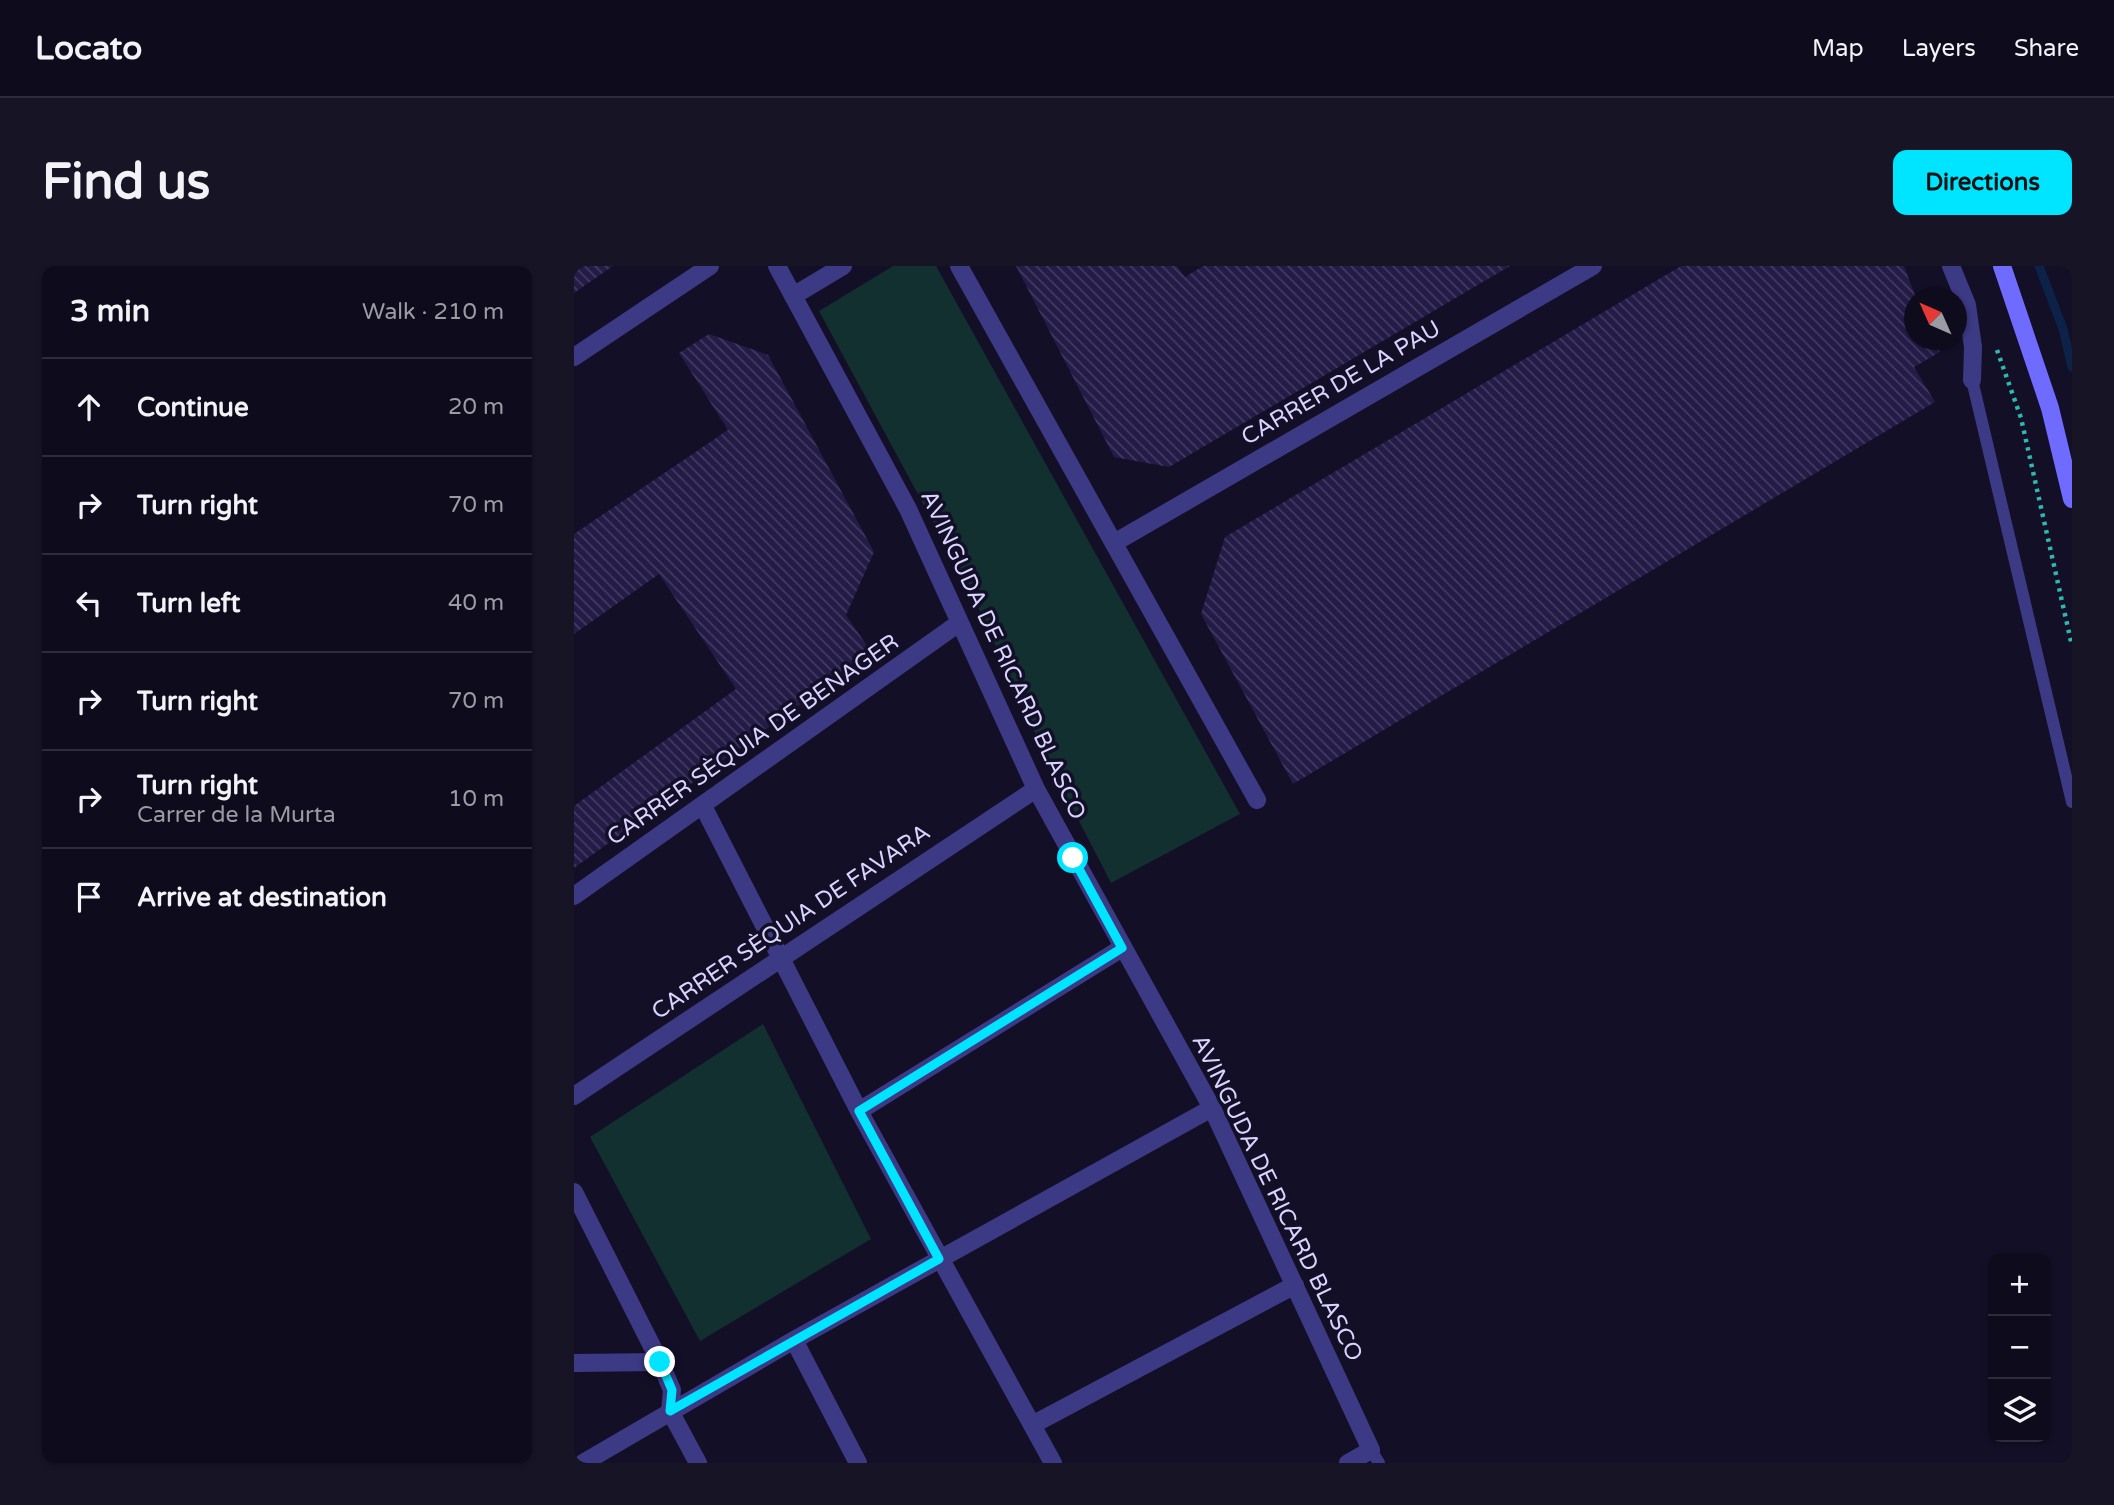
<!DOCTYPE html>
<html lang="en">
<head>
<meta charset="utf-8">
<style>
  :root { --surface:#0e0b1c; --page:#171425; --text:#f1f3f6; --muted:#9b9ba3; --line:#2e2b3b; --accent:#00e5ff }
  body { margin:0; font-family:"Varela Round",sans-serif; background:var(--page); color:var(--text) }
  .controls { position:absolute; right:21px; bottom:21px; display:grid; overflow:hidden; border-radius:14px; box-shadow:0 2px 5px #0004 }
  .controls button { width:63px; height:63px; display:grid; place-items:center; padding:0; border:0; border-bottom:2px solid var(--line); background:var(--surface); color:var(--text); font:35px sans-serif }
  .compass { position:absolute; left:1330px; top:21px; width:63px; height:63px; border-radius:50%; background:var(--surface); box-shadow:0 2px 5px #0004; rotate:315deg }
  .stop { position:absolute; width:21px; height:21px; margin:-16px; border:5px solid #00e5ff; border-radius:50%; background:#fff }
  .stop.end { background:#00e5ff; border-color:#fff; box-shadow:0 2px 7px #0008 }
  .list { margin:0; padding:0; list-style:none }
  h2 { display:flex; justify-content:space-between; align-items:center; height:91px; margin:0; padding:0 28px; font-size:30px }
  h2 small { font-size:23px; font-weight:400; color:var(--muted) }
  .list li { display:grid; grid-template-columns:46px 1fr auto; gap:21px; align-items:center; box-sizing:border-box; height:98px; padding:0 28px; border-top:2px solid var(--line) }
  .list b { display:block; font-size:26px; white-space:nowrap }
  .list p { margin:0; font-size:23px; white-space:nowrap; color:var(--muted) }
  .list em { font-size:23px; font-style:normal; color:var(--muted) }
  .icon { flex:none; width:38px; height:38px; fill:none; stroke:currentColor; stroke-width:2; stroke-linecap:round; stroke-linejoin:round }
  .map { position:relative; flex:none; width:1498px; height:1197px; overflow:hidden; border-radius:14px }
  header { display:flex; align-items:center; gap:42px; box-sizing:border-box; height:98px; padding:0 35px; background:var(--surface); border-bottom:2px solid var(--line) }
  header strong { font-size:33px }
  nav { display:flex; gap:38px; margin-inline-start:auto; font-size:24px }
  .intro { display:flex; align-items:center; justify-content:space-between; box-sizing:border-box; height:168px; padding:0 42px }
  h1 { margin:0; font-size:49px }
  .button { padding:18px 32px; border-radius:14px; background:var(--accent); color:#111; font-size:24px; font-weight:700 }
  main { display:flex; gap:42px; padding:0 42px }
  aside { flex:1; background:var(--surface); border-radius:14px; box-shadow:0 2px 5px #0004 }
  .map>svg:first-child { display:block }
  .park { fill:#12302f }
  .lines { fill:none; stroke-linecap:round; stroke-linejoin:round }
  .stream { stroke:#0c2248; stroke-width:9 }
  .building { fill:url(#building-back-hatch) }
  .path { stroke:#2fb8b0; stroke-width:4.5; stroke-dasharray:3.5 5; stroke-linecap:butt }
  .service { stroke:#3d3a85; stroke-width:12 }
  .minor { stroke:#3d3a85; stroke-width:18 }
  .secondary { stroke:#6f6bff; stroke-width:18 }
  .route { stroke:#00e5ff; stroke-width:9 }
  .labels { text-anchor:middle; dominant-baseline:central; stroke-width:7; stroke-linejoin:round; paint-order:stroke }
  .street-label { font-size:23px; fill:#d9d4ff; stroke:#130f26 }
</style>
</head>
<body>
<header>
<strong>Locato</strong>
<nav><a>Map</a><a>Layers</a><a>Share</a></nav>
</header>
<div class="intro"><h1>Find us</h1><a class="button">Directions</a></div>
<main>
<aside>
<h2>3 min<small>Walk · 210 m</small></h2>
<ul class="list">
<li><svg class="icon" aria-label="ahead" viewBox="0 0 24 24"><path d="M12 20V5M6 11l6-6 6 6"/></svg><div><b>Continue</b></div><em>20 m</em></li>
<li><svg class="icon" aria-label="right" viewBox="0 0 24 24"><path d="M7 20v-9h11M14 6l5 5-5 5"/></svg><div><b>Turn right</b></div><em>70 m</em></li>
<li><svg class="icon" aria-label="left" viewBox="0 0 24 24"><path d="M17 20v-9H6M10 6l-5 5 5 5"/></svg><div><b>Turn left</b></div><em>40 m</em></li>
<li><svg class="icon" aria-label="right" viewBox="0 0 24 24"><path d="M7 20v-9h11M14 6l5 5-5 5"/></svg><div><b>Turn right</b></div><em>70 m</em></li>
<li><svg class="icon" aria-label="right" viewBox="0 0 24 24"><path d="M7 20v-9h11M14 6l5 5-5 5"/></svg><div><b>Turn right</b><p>Carrer de la Murta</p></div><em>10 m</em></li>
<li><svg class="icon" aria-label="arrive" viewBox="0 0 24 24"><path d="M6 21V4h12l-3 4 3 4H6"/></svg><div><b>Arrive at destination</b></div></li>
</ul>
</aside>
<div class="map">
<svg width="1498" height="1197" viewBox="0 0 1498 1197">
  <defs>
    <pattern id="building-back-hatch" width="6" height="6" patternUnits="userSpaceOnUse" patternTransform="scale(1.75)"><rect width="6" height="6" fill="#241b47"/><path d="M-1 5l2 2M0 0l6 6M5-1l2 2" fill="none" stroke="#433b63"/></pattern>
  </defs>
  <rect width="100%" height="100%" fill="#130f26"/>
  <path class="park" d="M319 0H362L666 548 537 617 473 493 400 332 245 45Z
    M189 758 297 973 126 1075 16 871Z"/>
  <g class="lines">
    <path class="stream" d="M1465 0 1489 63 1498 101"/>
  </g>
  <path class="building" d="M0 0H39L0 27Z
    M442 0H603L611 11 629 0H936L595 201 540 191Z
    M1107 0H1330L1342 32 1340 74H1359L1366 86 1340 101 1361 136 719 518 627 348 651 271Z
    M135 68 194 89 300 286 272 349 298 387 0 602V540L162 423 85 308 0 368V268L154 164 105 87Z"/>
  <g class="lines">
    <path class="path" d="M1423 84 1447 152 1498 380"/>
    <path class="service" d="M1398 114 1498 536
      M797 1184 805 1197"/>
    <path class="minor" d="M203 0 334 243 462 523 638 842 797 1184 774 1197
      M385 0 683 534
      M1377 0 1393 39 1399 81 1398 114
      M219 30 269 0
      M0 91 136 0
      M540 277 1019 0
      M129 540 285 845 479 1197
      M0 630 385 357
      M0 830 462 523
      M285 845 548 682
      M0 926 86 1096 98 1124 96 1145 124 1197
      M220 1074 284 1197
      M0 1097 86 1096
      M458 1159 721 1019
      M9 1197 220 1074 638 842"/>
    <path class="secondary" d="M1428 0 1476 142 1498 233"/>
  </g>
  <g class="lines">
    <path class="route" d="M86 1096 98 1124 96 1145 365 993 285 845 548 682 499 592"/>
  </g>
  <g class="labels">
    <g class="street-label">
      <text transform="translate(767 117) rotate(-30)">CARRER DE LA PAU</text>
      <text transform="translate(429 389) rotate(65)">AVINGUDA DE RICARD BLASCO</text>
      <text transform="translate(179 474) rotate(-35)">CARRER SÈQUIA DE BENAGER</text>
      <text transform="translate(217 656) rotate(-34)">CARRER SÈQUIA DE FAVARA</text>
      <text transform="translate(703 932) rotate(64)">AVINGUDA DE RICARD BLASCO</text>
    </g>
  </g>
</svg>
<div class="controls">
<button>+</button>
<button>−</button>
<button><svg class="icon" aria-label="layers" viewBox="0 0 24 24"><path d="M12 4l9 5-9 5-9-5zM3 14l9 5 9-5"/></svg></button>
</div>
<svg class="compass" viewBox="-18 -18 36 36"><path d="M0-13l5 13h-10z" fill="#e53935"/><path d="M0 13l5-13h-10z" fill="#9b9ba3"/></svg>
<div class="stop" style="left:499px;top:592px"></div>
<div class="stop end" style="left:86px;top:1096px"></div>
</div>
</main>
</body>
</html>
